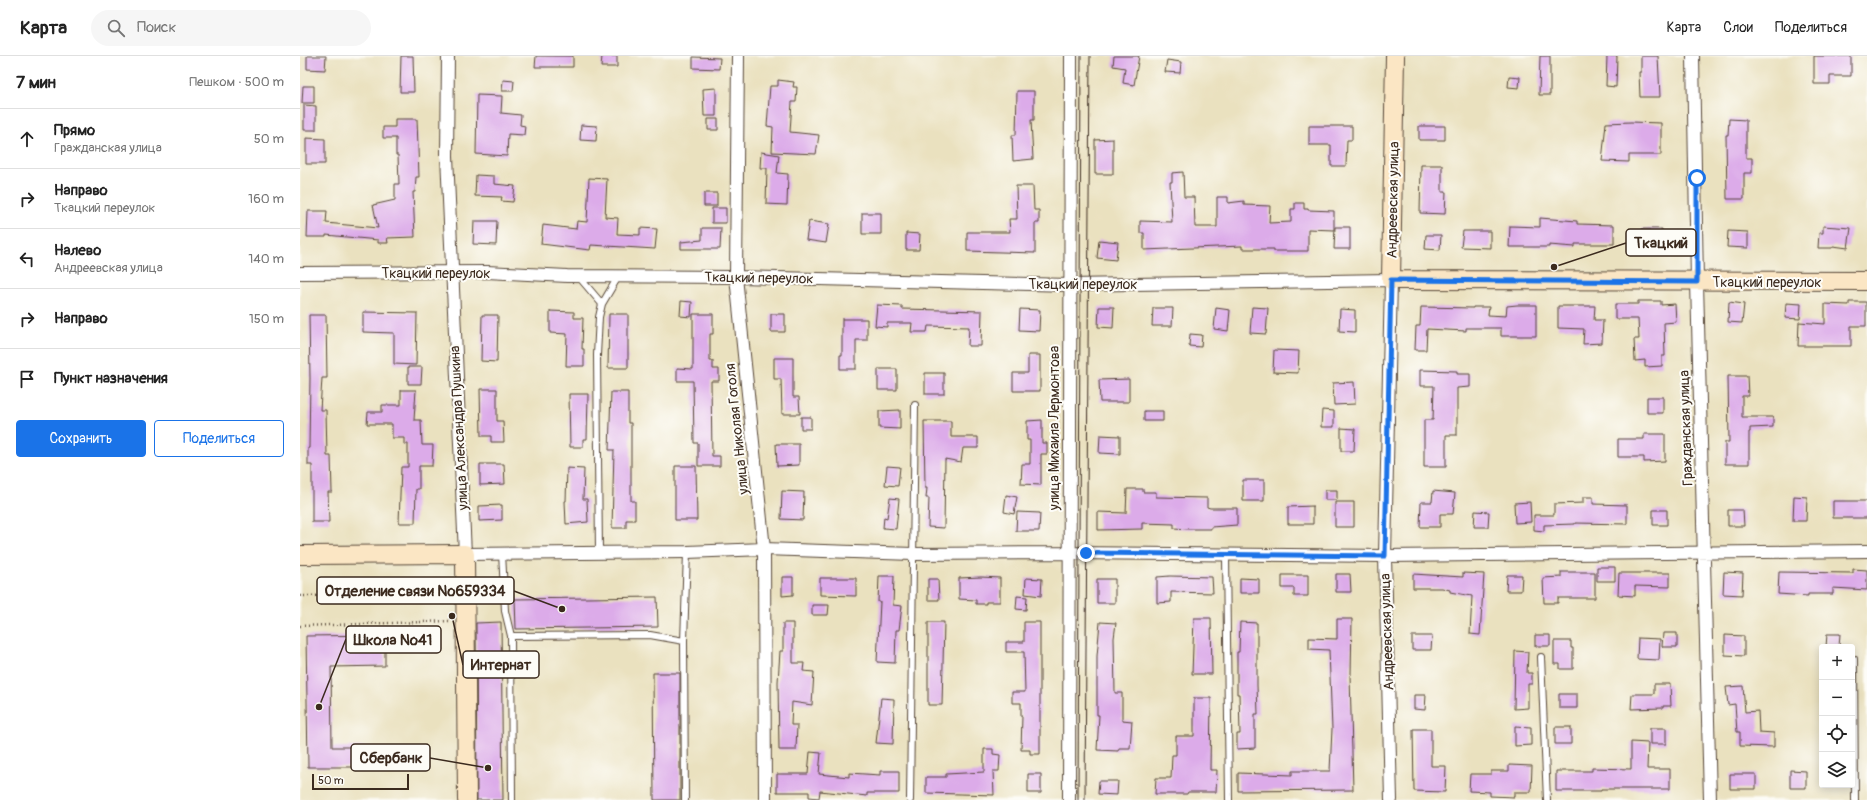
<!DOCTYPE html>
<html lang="ru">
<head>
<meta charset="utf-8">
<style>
  :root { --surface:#fff; --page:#f6f6f6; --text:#222; --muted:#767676; --line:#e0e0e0; --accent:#1a73e8 }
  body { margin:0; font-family:Pangolin,sans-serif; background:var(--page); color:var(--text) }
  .controls { position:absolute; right:12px; bottom:12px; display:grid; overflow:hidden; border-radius:4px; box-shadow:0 2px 10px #0003 }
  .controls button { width:36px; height:36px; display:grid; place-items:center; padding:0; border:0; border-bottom:1px solid var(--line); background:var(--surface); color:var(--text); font:20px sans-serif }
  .scale { position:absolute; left:12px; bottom:10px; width:97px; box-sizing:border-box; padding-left:4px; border:2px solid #3b2a1e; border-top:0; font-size:11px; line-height:14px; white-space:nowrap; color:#3b2a1e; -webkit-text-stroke:3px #fdfcf7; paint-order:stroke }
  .stop { position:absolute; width:12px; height:12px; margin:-9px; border:3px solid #1a73e8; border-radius:50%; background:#fff }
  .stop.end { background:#1a73e8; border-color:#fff; box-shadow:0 1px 4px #0008 }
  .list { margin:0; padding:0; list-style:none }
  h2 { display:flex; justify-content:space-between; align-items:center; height:52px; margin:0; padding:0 16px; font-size:17px }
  h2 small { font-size:13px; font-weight:400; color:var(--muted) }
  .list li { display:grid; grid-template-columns:26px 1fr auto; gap:12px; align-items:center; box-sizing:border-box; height:60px; padding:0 16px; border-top:1px solid var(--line) }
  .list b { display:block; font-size:15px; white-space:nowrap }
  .list p { margin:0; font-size:13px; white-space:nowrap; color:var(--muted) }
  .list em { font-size:13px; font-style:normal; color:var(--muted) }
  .actions { display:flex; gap:8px; padding:12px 16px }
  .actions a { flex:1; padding:9px 0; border:1px solid var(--accent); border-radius:4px; text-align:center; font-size:14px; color:var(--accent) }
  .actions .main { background:var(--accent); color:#fff }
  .icon { flex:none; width:22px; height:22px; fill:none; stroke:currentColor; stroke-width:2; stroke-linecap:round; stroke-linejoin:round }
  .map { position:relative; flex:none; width:1567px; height:744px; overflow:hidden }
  header { display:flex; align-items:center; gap:24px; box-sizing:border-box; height:56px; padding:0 20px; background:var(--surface); border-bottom:1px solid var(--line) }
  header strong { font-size:19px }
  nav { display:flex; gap:22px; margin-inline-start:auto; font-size:14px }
  .search { width:280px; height:36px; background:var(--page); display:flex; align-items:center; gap:10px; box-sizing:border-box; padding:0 14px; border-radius:22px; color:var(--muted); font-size:15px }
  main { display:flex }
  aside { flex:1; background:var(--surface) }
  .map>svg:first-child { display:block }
  .building { fill:#dcabe9 }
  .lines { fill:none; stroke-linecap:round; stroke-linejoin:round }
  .lane-casing { stroke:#554536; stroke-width:8 }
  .street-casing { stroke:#554536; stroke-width:14 }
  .secondary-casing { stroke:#554536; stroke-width:20 }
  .path { stroke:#554536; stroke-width:2.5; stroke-dasharray:1 3; stroke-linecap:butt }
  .lane { stroke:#fff; stroke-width:6 }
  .street { stroke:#fff; stroke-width:12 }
  .secondary { stroke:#fbe6c4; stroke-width:18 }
  .tram { stroke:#3b2a1e; stroke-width:1 }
  .route { stroke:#1a73e8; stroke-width:5 }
  .labels { text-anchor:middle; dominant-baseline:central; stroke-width:4; stroke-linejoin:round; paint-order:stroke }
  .street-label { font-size:14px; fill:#3b2a1e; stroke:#fdfcf7 }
  .leader { fill:none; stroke:#3b2a1e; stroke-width:1.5 }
  .callout-dot { fill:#3b2a1e; stroke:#fdfcf7; stroke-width:1.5 }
  .callout { fill:#fdfcf7; stroke:#3b2a1e; stroke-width:1.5 }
  .callout-label { font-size:15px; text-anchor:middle; font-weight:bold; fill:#3b2a1e }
</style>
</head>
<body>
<header>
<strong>Карта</strong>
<div class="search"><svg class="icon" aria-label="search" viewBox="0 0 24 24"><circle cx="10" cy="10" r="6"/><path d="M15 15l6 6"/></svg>Поиск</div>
<nav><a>Карта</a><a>Слои</a><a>Поделиться</a></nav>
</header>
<main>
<aside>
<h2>7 мин<small>Пешком · 500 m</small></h2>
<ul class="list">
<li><svg class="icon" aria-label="ahead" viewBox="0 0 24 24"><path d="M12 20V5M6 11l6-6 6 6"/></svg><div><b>Прямо</b><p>Гражданская улица</p></div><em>50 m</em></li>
<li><svg class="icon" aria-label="right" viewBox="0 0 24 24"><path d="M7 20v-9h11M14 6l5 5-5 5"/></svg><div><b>Направо</b><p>Ткацкий переулок</p></div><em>160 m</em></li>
<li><svg class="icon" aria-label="left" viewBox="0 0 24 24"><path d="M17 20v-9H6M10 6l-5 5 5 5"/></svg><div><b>Налево</b><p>Андреевская улица</p></div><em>140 m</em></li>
<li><svg class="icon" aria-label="right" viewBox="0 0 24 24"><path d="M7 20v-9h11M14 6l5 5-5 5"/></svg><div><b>Направо</b></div><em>150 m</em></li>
<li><svg class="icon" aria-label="arrive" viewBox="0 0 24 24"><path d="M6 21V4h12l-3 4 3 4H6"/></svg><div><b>Пункт назначения</b></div></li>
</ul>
<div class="actions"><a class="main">Сохранить</a><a>Поделиться</a></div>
</aside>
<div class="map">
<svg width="1567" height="744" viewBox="0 0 1567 744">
  <rect width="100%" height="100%" fill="#fdfcf7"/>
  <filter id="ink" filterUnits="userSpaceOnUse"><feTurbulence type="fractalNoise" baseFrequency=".025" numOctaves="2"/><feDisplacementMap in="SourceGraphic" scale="8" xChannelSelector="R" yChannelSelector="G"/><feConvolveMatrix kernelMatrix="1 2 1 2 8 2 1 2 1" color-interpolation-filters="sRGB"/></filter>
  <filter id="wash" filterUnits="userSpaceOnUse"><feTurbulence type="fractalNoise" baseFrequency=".012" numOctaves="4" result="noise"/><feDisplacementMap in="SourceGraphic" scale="16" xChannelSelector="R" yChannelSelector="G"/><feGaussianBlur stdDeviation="0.9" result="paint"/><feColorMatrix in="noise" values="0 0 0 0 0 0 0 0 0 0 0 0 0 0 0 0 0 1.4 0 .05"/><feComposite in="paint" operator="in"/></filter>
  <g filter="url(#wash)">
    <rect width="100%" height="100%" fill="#eae1bf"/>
    <g id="blocks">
      <path class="building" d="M7 0H26L25 14 7 13Z
        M101 0H113L114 36H100Z
        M236 0H273V11H235Z
        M302 0H317V11H301Z
        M814 0H839L834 29 823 27 825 12 813 10Z
        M1240 0H1250V39H1239Z
        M1307 0H1317L1316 31 1306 30Z
        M1341 0H1358L1360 41H1340L1339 16H1341Z
        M1514 0H1551V20H1530V28H1514Z
        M393 1 420 2 419 13 393 12Z
        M867 4 881 6 880 17 865 16Z
        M1209 20 1220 21 1219 32 1208 31Z
        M203 24 214 25 213 35H202Z
        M478 24 494 26 493 31H497L496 46H492L490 76 519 79 516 98 472 96 473 71 467 70 470 30H478Z
        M3 30H14V47H2Z
        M416 32V60H404L403 33Z
        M717 35H734V64H731L733 103 713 105 712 79H716Z
        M177 39 202 40 201 57 221 59 220 69 225 70 224 79 208 78 207 100 176 98Z
        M4 49 16 50V74H4Z
        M95 63H117L119 121H116L115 136H113L115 181 87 182 88 187H78V184L26 179V181H7L8 155H27L26 167 78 172 73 149 95 144V128H99L98 99H96V82H83V71H95Z
        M408 63H418V74H408Z
        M1429 63 1446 64V102H1452V117H1444V143H1427L1426 79H1428Z
        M1331 66 1361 67V99H1329V106L1302 105 1306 67Z
        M281 69 297 70 296 85 280 84Z
        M1009 70H1052V84H1047L1046 110H1031V89H1009Z
        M1119 70H1145V84H1119Z
        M6 82 25 83V108H6Z
        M813 83V118H795V84Z
        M461 96 479 99 477 117 488 118 487 149 466 148 467 112H460Z
        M1121 109H1142V136H1146L1145 158 1120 157Z
        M883 116 884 141H894L895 171H917V141H928V147L944 145V149L970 150 969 167 991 166V153H995V147H1004V153H1008V154L1034 155V174L1008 173V195H974V193H942V190L844 194V177H840V165L872 166 870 126H872V117Z
        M176 119 194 120V128L215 130 213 146 201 145 202 141 175 140Z
        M289 122 307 123 305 161 318 162 317 178 340 179V172L357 173 355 193 291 189 290 194 241 188 243 169 276 173 277 165 287 166Z
        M716 130H733L734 154H739V167H735V197L667 195V176H710L709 163H717Z
        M404 137H417V150H404Z
        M412 152H426V167H412Z
        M562 157H581V178H562Z
        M1240 162 1277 165V168L1314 169V188H1275V191L1249 189V191H1209L1210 170 1240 171Z
        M174 165H197L196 189 173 188Z
        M509 165 529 168 526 187 506 184Z
        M1523 170 1551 172 1548 192 1533 190 1532 192H1518L1519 177H1523Z
        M1035 171H1050V193H1034Z
        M402 172H421L420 193H381V186L402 184Z
        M1342 173H1362V192H1342Z
        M1163 175H1190V192L1161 191Z
        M1428 175 1448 176V192L1427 191Z
        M606 177 620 178 619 194H606Z
        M1126 179H1141L1140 194 1125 193Z
        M799 184 818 186 816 204 797 202Z
        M381 245 392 246 391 261 380 260Z
        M1338 245H1361V249L1375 248 1376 266 1364 267 1365 300H1362V310L1345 311V304L1335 305 1334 283H1339L1338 263H1315V248H1338Z
        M1429 246 1444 248 1442 267 1428 266Z
        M1549 246H1566V270H1551V290H1498L1499 266 1525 268V248L1549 249Z
        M1486 247 1501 248 1500 263 1485 262Z
        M577 249 602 250V253L682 255 681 290H668L669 271 628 270 627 276H611L612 267H587V271L575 270Z
        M1217 249H1236V280H1201V272H1166V275L1127 273 1126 294H1115L1116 270H1120L1121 251 1173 252V251H1189L1188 259 1206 260 1207 250Z
        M1258 250H1295L1294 264H1303L1302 287 1283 288 1284 273 1258 272Z
        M799 251H814L813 272 798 271Z
        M952 251 968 252 966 278 950 277Z
        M853 252H873L872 270H852Z
        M916 252 930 254 928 275 914 273Z
        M720 253 740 254 739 275 719 274Z
        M1040 253 1055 254V276L1039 275Z
        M250 255 274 256V262H283L282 293H284V310H266L267 278 250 277Z
        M63 256 117 257 116 309 94 308V277L63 276Z
        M309 258H328V312H308Z
        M393 258H413V278H410V305H413V313H419V325H411L412 400H420V410H398V387H394L393 325H377V312L393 313Z
        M471 258H485V276H471Z
        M9 259H26L27 322H22L20 354H26L27 400H31L32 436H28L29 466H12V409H8V392H9L10 322Z
        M182 259H198L197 306 181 305Z
        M542 263H567V284H556V313H540V299H542Z
        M890 278 902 279 901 291 889 290Z
        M974 294 999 295 998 317 973 316Z
        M728 299H740V335H713V317H728Z
        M474 302H493V341H499L500 358H482L481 323H474Z
        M108 311H122L121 328H108Z
        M578 313H597V334H578Z
        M1120 314 1157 315V318H1170V331L1157 332V379H1146V411H1124V364H1133L1134 330H1120Z
        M625 317H644V338H625Z
        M1428 320H1447L1448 340H1442V361H1473V371L1450 372V376H1449V408H1425V386H1429Z
        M829 323V346H800L799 324Z
        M1054 326 1055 348 1034 349 1033 327Z
        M180 333H197V365H203L204 386H191V380H181Z
        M101 334H116L114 364H121L122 389H133L132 410H119V433H116L115 467H99L101 411H108V388H104V382H92V368H67L68 356H82V349H101Z
        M311 336H328V367H331V445H335V464H326V472H312L314 394H309Z
        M269 338H288L287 383H283V391H270Z
        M1347 341H1363V357H1347Z
        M600 354V373L579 372V355Z
        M1022 354 1034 355V371H1021Z
        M844 355H863V365H844Z
        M501 361H511V373H501Z
        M742 364V387H747V398H741V429L721 428 722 408H730V384H727V365Z
        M624 365H651V381H678V392H663L661 406 645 403 644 472 628 471 629 442H626L627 432H625Z
        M1041 372 1055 373 1054 395H1041Z
        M1344 378H1365V405L1344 406V401H1318V383H1344Z
        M800 379 820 380V398L799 397Z
        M476 388H499V409L477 410Z
        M180 408H204L205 428 180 429Z
        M375 410H396L397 464H375Z
        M587 410 600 411 598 430 585 429Z
        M267 412 284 413 283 443H287L288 466 266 468 265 445H266Z
        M943 424H964V445H943Z
        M827 433H843V436H856V441L907 442V451L910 452H937V469L911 471V473H888L874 472V468L842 467V473L798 474V456L826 457Z
        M1025 434H1037V444H1025Z
        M482 435 504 436 503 464 481 463Z
        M1133 435 1155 437 1153 458H1140V471H1120L1121 446H1132Z
        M706 439 717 441 714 458 704 456Z
        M1494 440 1507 441 1506 465H1493Z
        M1283 441H1293V448L1327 449V468L1275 467V468L1244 469V475L1234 474V459H1254V448L1283 447Z
        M590 442 599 443 596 473 583 472 584 461 587 462Z
        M1533 445H1567V462H1533Z
        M1035 446H1054V471H1035Z
        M1230 446 1231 466 1215 467 1214 447Z
        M202 449V464L179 465V450Z
        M1013 450V468H988V451Z
        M1353 454H1367V469H1353Z
        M1428 454H1443L1444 470H1428Z
        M1175 455 1189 456 1188 471H1174Z
        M717 456 740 457 739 475H716Z
        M1297 511H1315V525H1297Z
        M1553 513 1567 514V534L1533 532V538H1508V540L1478 538 1479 516 1553 517Z
        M1261 516H1295V542H1258V547H1244L1243 522 1261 521Z
        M1424 516 1443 517 1442 539 1423 538Z
        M1163 517 1184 518 1180 579 1170 578 1172 540 1150 536V534L1142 532H1113V518L1163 521Z
        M1319 517H1370V531L1335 530V540L1318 539Z
        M1036 518H1050L1051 536H1036Z
        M982 519H1008V540H994V532H982Z
        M1207 519H1222L1221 535H1206Z
        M579 520H594L593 549 602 550 599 574H596L595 607 577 606 580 546H578Z
        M870 520 912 521 913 537 871 536V546L857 547V521Z
        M482 521H493V539L482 540Z
        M681 521 700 522V546H686V548H676V544L659 543V522Z
        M520 522H556V540L520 539Z
        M726 522 742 523 741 540 725 538Z
        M940 522 959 523V537H940Z
        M628 523H638L639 544H628Z
        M797 523H815V547H797Z
        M717 540 727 541 726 554 716 553Z
        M357 541 358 571 216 573 215 543Z
        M512 549H529L528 559H512Z
        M894 562H911L912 618H892Z
        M1037 563H1052L1051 619H1050L1053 734 938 735V717L992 719V715H1030L1032 673 1029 594 1009 593V582L1037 583Z
        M201 566 203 744H177L176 567Z
        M628 566H644L642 649H628Z
        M724 566H740V698H730V694H721L722 660H721V647H712V636H725L724 596H706V586H724Z
        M800 566 816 567 814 582 815 637H822V664L832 665 830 692H819L818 695 797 694 799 659H797V600Z
        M940 566 957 567V629L958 658H955V692L937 693V678H940L939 638H937V596H939Z
        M483 567H493V607H504L503 615 514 616 512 649 492 646 491 669H497L496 694H479L478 626 480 595H483Z
        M1363 577H1377V591H1362Z
        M1527 578H1540L1539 591H1526Z
        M85 579V610L31 611 32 691H74V711H8L6 580Z
        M1235 579H1250V590H1235Z
        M1425 579 1444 580V600L1425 599Z
        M1112 580H1132L1131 594H1112Z
        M1338 582 1360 583 1359 604 1337 603Z
        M1254 585H1271V592H1273V613H1260V608H1254Z
        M1215 595 1228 596 1227 617H1232V628H1228V652L1214 653Z
        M353 617H380V744H354Z
        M1354 628H1370L1371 650H1363V652L1331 653 1332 638H1354Z
        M1443 630 1445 656 1458 655 1459 676 1474 677V691L1440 690V676H1437L1435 648 1428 649 1426 631Z
        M1259 638H1277V652H1259Z
        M1114 639H1126L1125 654 1114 653Z
        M581 642 594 643 593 688 576 687Z
        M894 642H911L910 714H917L916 736H888L887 738H855L856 722H871L872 699H876V680H894Z
        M1215 670 1231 671V689L1215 690Z
        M1255 671H1271V688H1255Z
        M1350 672H1366V688H1350Z
        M1113 673H1131V710H1146L1145 736 1114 735Z
        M1331 686 1348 687 1347 713H1370V733H1301V735H1256V715H1292V712L1331 713Z
        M684 693H693V698L700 699 699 715H693L694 739 626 737V721H646V718L684 716Z
        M510 696 521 697 519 718 549 721V717L580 719V715H599V737H567V740L520 735 519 742 509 741V736H477V718H508Z
        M1209 709 1232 710 1231 736H1214V741L1190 740V736L1169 735 1170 718H1191V715H1209Z
        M1490 714 1506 715V732H1490Z
        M728 718H741V737H728Z
        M1430 718H1456V733H1430Z
        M799 725H818L817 739 798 738Z"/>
    </g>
  </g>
  <g filter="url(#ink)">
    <use href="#blocks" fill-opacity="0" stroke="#554536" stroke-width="1"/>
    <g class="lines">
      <defs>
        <path id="lane" d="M279 221 302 248
          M202 497 205 555 211 580 350 579 384 585 385 744
          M299 497 297 299 299 261 302 248 318 221
          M926 499 929 744
          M211 580 212 744
          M384 585 387 496
          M1241 601 1247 744
          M1554 603 1555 744
          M610 744 615 349"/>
        <path id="street" d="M148 0 147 100 165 498 387 496 464 493 613 498 769 497 1085 500 1567 495
          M438 0 436 221 464 493 465 744
          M1393 0 1397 226 1410 744
          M0 217 187 216 267 220 436 221 769 229 1091 224 1085 500 1091 744
          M769 744 771 0"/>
        <path id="secondary" d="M1095 0 1091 224 1567 225
          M0 499 165 498 167 744"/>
      </defs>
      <use href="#lane" class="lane-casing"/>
      <use href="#street" class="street-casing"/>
      <use href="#secondary" class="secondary-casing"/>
      <path class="path" d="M0 540 151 538
        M0 570 151 565"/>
      <use href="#lane" class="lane"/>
      <use href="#street" class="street"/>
      <use href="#secondary" class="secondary"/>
      <path class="tram" d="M778 744 781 0
        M785 744 790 0"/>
    </g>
  </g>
  <g class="lines" filter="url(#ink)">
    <path class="route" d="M786 497 1085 500 1091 224 1397 226V122"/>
  </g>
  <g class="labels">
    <g class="street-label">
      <text transform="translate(1093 144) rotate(-89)">Андреевская улица</text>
      <text x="136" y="217">Ткацкий переулок</text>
      <text transform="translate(459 222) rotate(1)">Ткацкий переулок</text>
      <text x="1467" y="226">Ткацкий переулок</text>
      <text x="783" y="228">Ткацкий переулок</text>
      <text transform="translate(159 372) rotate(-93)">улица Александра Пушкина</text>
      <text transform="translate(754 372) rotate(-90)">улица Михаила Лермонтова</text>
      <text transform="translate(1386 372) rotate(-92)">Гражданская улица</text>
      <text transform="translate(437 373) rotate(-96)">улица Николая Гоголя</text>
      <text transform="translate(1087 576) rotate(-92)">Андреевская улица</text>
    </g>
  </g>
  <path class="leader" d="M1254 211L1326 187M262 553L214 535M19 651L46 583M152 560L163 609M188 712L130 702"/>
  <g class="callout-dot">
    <circle cx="1254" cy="211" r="4"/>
    <circle cx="262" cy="553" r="4"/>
    <circle cx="19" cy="651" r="4"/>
    <circle cx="152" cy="560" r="4"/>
    <circle cx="188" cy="712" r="4"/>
  </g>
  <g class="callout">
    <rect x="1326" y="173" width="70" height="27" rx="4"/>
    <rect x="17" y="521" width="197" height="27" rx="4"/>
    <rect x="46" y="570" width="95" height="27" rx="4"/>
    <rect x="163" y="595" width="76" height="27" rx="4"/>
    <rect x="51" y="688" width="79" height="27" rx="4"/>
  </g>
  <g class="callout-label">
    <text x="1361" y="192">Ткацкий</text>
    <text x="115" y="540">Отделение связи №659334</text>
    <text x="93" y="589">Школа №41</text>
    <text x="201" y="614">Интернат</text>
    <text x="91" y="707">Сбербанк</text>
  </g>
</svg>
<div class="controls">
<button>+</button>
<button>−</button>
<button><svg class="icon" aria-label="locate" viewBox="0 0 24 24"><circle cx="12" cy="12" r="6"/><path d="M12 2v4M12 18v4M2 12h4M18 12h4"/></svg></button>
<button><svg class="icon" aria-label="layers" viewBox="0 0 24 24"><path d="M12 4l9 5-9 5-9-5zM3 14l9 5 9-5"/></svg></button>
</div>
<div class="scale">50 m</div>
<div class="stop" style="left:1397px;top:122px"></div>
<div class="stop end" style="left:786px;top:497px"></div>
</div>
</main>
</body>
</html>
